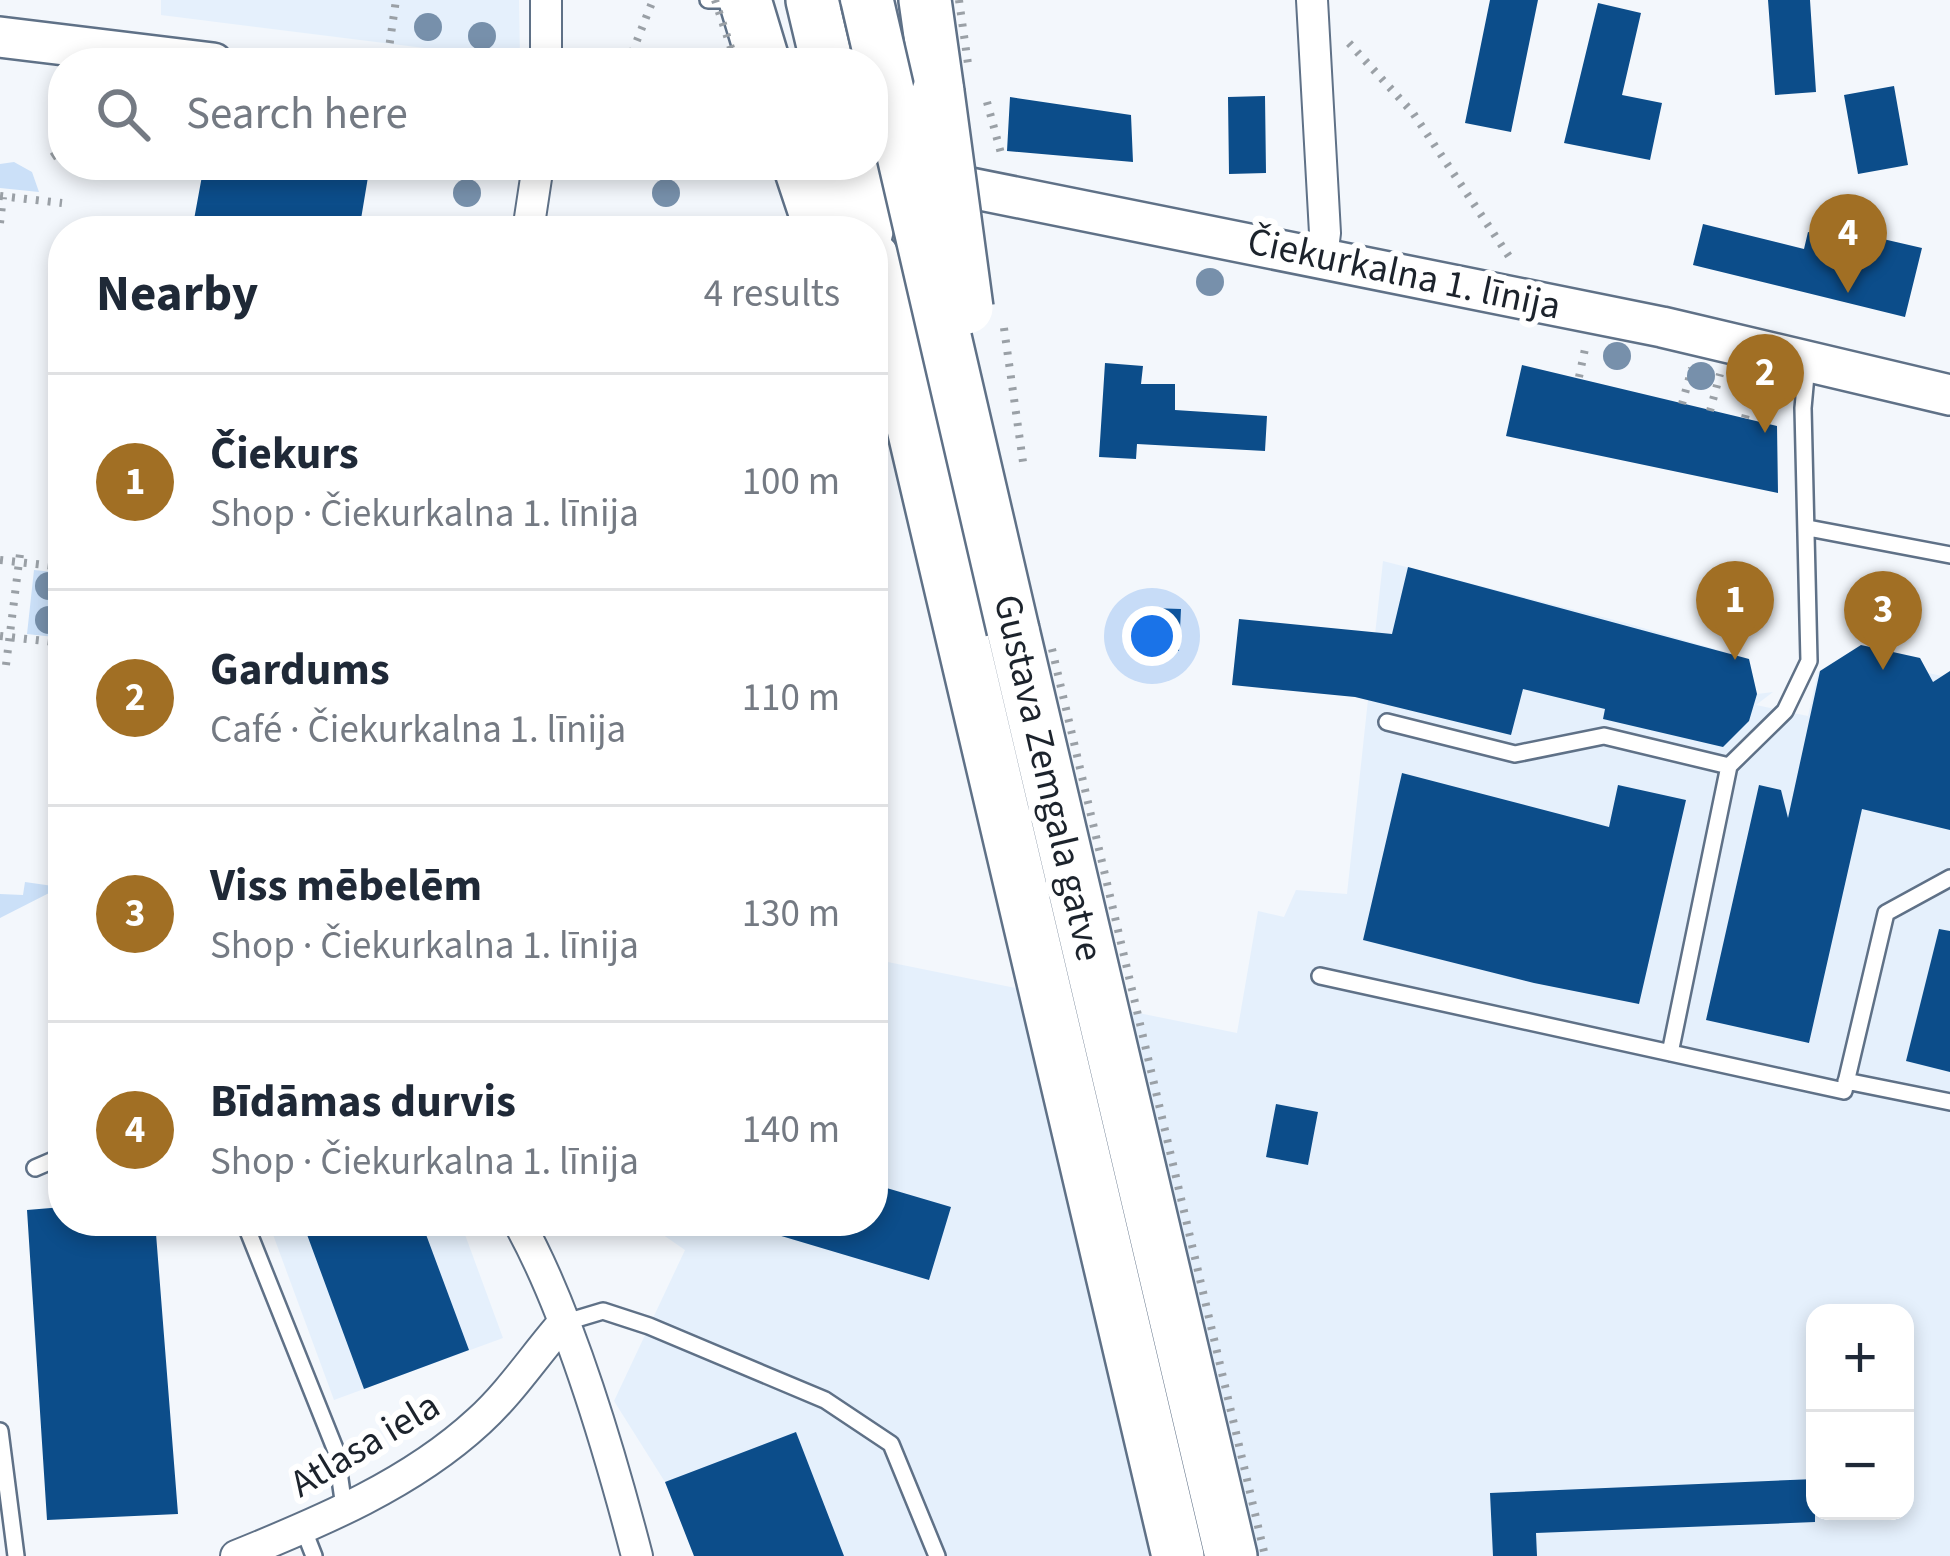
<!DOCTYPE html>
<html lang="en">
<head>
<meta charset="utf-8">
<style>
  :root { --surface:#fff; --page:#f2f2f3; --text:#1f2937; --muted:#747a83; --line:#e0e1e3; --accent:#a16f24 }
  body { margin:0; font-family:"Source Sans 3",sans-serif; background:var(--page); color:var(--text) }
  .controls { position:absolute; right:36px; bottom:36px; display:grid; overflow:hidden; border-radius:24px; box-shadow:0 6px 18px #0003 }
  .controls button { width:108px; height:108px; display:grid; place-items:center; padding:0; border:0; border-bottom:3px solid var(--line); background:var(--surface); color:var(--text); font:60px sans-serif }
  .you { position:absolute; left:1152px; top:636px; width:42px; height:42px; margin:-30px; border:9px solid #fff; border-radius:50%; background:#1a73e8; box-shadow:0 0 0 18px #1a73e833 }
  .badge { display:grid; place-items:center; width:78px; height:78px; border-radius:50%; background:var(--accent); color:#fff; font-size:39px; font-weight:700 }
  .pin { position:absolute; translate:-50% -99px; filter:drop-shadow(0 3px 6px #0008) }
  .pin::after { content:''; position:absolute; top:63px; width:42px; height:36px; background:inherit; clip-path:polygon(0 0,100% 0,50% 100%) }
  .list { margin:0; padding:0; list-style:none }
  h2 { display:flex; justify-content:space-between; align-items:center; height:156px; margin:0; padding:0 48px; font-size:51px }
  h2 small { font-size:39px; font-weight:400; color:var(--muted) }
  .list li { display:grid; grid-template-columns:78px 1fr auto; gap:36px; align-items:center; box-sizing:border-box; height:216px; padding:0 48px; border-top:3px solid var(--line) }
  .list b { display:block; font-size:45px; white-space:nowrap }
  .list p { margin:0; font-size:39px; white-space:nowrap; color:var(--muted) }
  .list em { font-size:39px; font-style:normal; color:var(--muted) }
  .icon { flex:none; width:66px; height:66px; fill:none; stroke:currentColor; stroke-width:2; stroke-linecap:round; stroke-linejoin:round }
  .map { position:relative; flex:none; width:1950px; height:1556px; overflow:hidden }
  .search { position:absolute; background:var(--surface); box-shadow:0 6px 18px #0003; left:48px; top:48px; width:840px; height:132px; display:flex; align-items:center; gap:30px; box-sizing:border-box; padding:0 42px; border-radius:48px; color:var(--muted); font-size:45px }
  .panel { position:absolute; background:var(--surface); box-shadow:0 6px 18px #0003; left:48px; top:216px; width:840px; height:1020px; border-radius:48px }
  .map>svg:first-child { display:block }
  .built { fill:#e5f0fc; fill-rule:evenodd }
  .green { fill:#cbe0f8 }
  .building { fill:#0c4d8a }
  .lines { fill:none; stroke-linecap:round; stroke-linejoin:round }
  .service-casing { stroke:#5f7187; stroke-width:20 }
  .minor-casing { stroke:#5f7187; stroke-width:34 }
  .tertiary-casing { stroke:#5f7187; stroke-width:44 }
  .primary-casing { stroke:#5f7187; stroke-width:56 }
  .path { stroke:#9aa0a6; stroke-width:8; stroke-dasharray:3 9; stroke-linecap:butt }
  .service { stroke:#fff; stroke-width:15 }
  .minor { stroke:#fff; stroke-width:30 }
  .tertiary { stroke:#fff; stroke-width:39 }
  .primary { stroke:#fff; stroke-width:51 }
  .primary-bridge-casing { stroke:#5f7187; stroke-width:56; stroke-linecap:butt }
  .path-bridge { stroke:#9aa0a6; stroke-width:8; stroke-dasharray:3 9; stroke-linecap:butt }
  .primary-bridge { stroke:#fff; stroke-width:51 }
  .tree { fill:#7790ab }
  .labels { text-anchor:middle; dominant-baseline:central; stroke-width:12; stroke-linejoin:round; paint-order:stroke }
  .street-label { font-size:39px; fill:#1c232c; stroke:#fff }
</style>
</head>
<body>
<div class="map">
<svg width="1950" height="1556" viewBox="0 0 1950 1556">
  <rect width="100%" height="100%" fill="#f3f7fc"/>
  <path class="built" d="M161 0H519L520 60 161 15Z
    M1383 561 1626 623 1749 659 1757 694 1773 692 1756 705 1808 716 1818 672 1861 645 1920 658 1928 673 1942 676 1950 671V1556H694L665 1482 614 1401 685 1250 643 1221H873V959L1237 1033 1258 911 1284 917 1296 890 1347 894ZM1815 1313H1905V1511H1815Z
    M268 1221H460L503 1338 334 1400Z"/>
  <path class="green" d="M14 162 32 172 39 192 0 188V164Z
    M34 570 63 573V638L27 634Z
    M25 882 53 886 55 890 0 918V894L23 895Z"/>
  <path class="building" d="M1490 0H1538L1511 132 1465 123Z
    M1768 0H1810L1816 92 1775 95Z
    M1598 3 1641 13 1622 95 1662 103 1650 160 1564 143Z
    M1894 86 1908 165 1858 174 1844 95Z
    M1265 96 1266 173 1229 174 1228 97Z
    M1010 97 1131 115 1133 162 1007 151Z
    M204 165H370L359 231H226L193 225Z
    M1703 224 1804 249 1808 232 1880 251 1883 239 1922 248 1905 317 1693 265Z
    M1105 363 1143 366 1141 384H1175V410L1267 416 1265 451 1137 444 1136 459 1099 457Z
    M1522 365 1777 426 1778 493 1506 436Z
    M1408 567 1749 659 1757 694 1749 721 1723 747 1603 719 1605 709 1523 689 1511 735 1355 697 1232 685 1239 619 1392 634Z
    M1151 608 1181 609 1179 651 1149 647Z
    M1861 645 1920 658 1933 682 1950 671V830L1862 809 1809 1043 1706 1020 1759 785 1781 790 1788 818 1820 671Z
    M1402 773 1609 827 1618 785 1686 800 1639 1004 1534 983 1363 940Z
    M1939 929 1950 931V1072L1906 1061Z
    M1276 1104 1318 1112 1308 1165 1266 1157Z
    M873 1184 951 1207 929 1280 758 1229 760 1221H873Z
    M63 1207V1221H155L178 1514 47 1520 27 1210Z
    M302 1221H421L469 1350 364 1389Z
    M796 1432 844 1556H694L665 1482Z
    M1815 1479V1522L1536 1533 1537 1556H1493L1490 1493Z"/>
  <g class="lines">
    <defs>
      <path id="service" d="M708 0H736
        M1808 528 1950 555
        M1387 722 1515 754 1604 736 1729 766
        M1320 976 1844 1091 1886 913 1950 878
        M1670 1053 1729 766 1785 711 1809 661 1803 408 1807 364
        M1846 1081 1950 1102
        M35 1168 63 1156
        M244 1221 336 1451 344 1507
        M563 1323 603 1311 649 1326 825 1400 891 1444 937 1556
        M0 1431 16 1556
        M303 1528 314 1556"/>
      <path id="minor" d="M1312 0 1325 233 1322 257
        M546 63V0
        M528 231 538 165
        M518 1221C570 1314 610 1452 637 1556
        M236 1556C320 1522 411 1484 479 1421 510 1393 535 1355 563 1323"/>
      <path id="tertiary" d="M0 37 213 63
        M856 165 1662 327 1950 395"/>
      <path id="primary" d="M745 0 764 63
        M812 0 827 63
        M925 0 938 92
        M799 165 821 231
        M851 165 867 231
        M873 258 1178 1556
        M1013 630 1231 1556"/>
    </defs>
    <use href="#service" class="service-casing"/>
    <use href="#minor" class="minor-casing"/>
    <use href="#tertiary" class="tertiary-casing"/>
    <use href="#primary" class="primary-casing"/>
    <path class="path" d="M1349 43 1413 113 1512 261
      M388 55 396 0
      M628 63 653 0
      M987 102 1002 157
      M52 157 63 150
      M0 196 62 203
      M0 223 3 197
      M1579 377 1585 349
      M1682 404 1692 368
      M1710 411 1720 374
      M1745 418 1754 382
      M873 476 882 503
      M0 560 63 567
      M0 636 63 643
      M6 665 21 546"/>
    <use href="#service" class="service"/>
    <use href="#minor" class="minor"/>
    <use href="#tertiary" class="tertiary"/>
    <use href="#primary" class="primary"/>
    <defs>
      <path id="primary-bridge" d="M867 0 1013 630
        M938 92 967 308"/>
    </defs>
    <use href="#primary-bridge" class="primary-bridge-casing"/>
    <path class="path-bridge" d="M715 0 736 63
      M959 0 968 64
      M1004 328 1023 462
      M1052 649 1265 1556"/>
    <use href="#primary-bridge" class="primary-bridge"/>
  </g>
  <g class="tree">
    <circle cx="428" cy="27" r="14"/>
    <circle cx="482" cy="36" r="14"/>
    <circle cx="467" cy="193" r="14"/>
    <circle cx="666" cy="193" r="14"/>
    <circle cx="1210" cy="282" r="14"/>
    <circle cx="1617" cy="356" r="14"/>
    <circle cx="1701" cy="376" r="14"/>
    <circle cx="49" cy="586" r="14"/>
    <circle cx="1870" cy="599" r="14"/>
    <circle cx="49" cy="620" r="14"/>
  </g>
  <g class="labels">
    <g class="street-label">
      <text transform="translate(1404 274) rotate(12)">Čiekurkalna 1. līnija</text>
      <text transform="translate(1048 778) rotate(77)">Gustava Zemgala gatve</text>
      <text transform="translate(365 1445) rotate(-31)">Atlasa iela</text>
    </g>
  </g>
</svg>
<div class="controls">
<button>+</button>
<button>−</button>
</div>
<div class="you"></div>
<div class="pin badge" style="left:1735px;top:660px">1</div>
<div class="pin badge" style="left:1765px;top:433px">2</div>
<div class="pin badge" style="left:1883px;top:670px">3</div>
<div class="pin badge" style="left:1848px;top:293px">4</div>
<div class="search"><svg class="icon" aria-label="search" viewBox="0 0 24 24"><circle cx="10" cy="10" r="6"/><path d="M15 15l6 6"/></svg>Search here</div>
<section class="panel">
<h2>Nearby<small>4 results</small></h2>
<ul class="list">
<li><span class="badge">1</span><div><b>Čiekurs</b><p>Shop · Čiekurkalna 1. līnija</p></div><em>100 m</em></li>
<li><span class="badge">2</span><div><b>Gardums</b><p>Café · Čiekurkalna 1. līnija</p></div><em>110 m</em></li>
<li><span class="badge">3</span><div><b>Viss mēbelēm</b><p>Shop · Čiekurkalna 1. līnija</p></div><em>130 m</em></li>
<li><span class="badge">4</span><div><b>Bīdāmas durvis</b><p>Shop · Čiekurkalna 1. līnija</p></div><em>140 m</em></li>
</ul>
</section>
</div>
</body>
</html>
